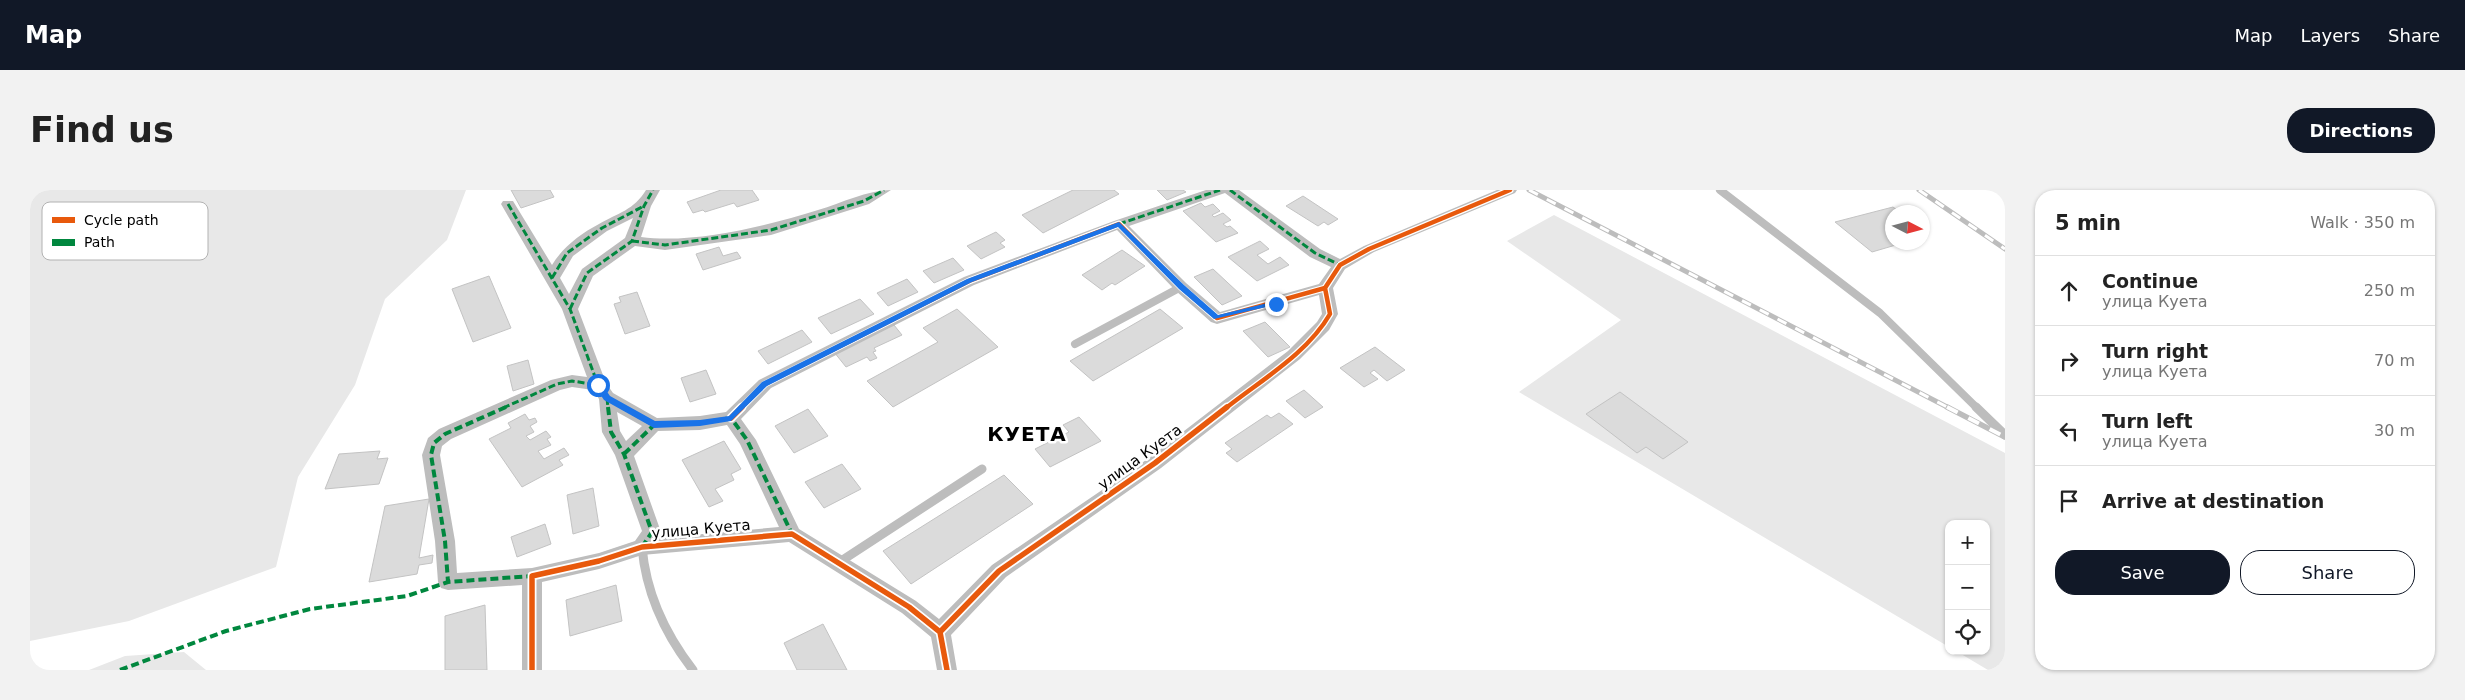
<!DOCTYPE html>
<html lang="en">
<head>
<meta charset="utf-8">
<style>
  :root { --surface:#fff; --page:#f2f2f2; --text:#222; --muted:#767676; --line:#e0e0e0; --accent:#111827 }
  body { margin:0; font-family:"DejaVu Sans",sans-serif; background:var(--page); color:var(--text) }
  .controls { position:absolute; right:15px; bottom:15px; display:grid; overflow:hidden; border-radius:10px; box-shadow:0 1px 4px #0004 }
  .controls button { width:45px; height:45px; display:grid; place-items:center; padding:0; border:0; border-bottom:1px solid var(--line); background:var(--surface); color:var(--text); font:25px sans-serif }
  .compass { position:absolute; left:1855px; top:15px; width:45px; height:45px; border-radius:50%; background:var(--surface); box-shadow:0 1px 4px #0004; rotate:96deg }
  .stop { position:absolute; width:15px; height:15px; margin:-11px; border:4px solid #1a73e8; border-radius:50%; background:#fff }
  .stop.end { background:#1a73e8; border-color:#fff; box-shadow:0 1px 5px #0008 }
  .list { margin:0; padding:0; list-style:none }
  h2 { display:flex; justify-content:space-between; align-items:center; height:65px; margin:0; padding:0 20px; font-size:21px }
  h2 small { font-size:16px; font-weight:400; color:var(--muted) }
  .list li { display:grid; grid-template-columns:32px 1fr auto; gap:15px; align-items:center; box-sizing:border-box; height:70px; padding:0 20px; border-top:1px solid var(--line) }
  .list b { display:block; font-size:19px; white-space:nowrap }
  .list p { margin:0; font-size:16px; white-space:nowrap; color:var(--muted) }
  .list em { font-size:16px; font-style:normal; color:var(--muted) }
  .actions { display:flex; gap:10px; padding:15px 20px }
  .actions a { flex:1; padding:11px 0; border:1px solid var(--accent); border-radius:20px; text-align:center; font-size:18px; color:var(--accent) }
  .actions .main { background:var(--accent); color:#fff }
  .icon { flex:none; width:28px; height:28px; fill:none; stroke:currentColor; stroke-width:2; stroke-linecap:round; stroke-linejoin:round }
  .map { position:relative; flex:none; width:1975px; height:480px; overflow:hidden; border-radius:20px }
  header { display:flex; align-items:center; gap:30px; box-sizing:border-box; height:70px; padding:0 25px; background:var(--accent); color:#fff }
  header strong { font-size:24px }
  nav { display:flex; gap:28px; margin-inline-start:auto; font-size:18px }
  .intro { display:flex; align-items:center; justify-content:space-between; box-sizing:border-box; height:120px; padding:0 30px }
  h1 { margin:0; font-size:35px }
  .button { padding:12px 22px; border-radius:20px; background:var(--accent); color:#fff; font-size:18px; font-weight:700 }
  main { display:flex; gap:30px; padding:0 30px }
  aside { flex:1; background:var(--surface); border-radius:20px; box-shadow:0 1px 4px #0004 }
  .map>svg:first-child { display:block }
  .green { fill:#e8e8e8 }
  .building { fill:#dbdbdb; stroke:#c3c3c3 }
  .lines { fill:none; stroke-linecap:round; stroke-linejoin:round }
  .lane-far1 { stroke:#bdbdbd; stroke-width:8 }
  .lane { stroke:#bdbdbd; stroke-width:9 }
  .street { fill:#bdbdbd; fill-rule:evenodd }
  .rail-far1-casing { stroke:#bdbdbd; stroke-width:5 }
  .rail-casing { stroke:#bdbdbd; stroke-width:5.5 }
  .rail-far1 { stroke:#fff; stroke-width:3; stroke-dasharray:10; stroke-linecap:butt }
  .rail { stroke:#fff; stroke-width:4; stroke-dasharray:12; stroke-linecap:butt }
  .quiet-far1 { stroke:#00873e; stroke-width:3; stroke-dasharray:7 3; stroke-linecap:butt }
  .quiet { stroke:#00873e; stroke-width:4; stroke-dasharray:8 4; stroke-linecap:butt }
  .cycleway-far1-casing { stroke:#fff; stroke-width:7 }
  .cycleway-casing { stroke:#fff; stroke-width:9 }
  .cycleway-far1 { stroke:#e8590c; stroke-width:4.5 }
  .cycleway { stroke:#e8590c; stroke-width:5.5 }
  .route { fill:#1a73e8 }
  .labels { text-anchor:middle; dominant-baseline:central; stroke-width:5; stroke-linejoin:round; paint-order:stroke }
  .street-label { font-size:15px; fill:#000; stroke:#fff }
  .district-label { font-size:20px; font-weight:bold; letter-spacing:1px; fill:#000; stroke:#fff }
  .key { fill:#fff; stroke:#b2b2b2; stroke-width:1 }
  .key-label { font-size:14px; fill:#000 }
</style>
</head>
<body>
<header>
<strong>Map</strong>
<nav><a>Map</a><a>Layers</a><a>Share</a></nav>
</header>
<div class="intro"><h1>Find us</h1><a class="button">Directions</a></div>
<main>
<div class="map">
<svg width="1975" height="480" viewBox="0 0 1975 480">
  <rect width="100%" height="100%" fill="#fff"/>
  <path class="green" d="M0 0H436L417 50 355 109 325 195 268 287 246 377 99 431 0 451Z
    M1524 25 1975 263V480H1958L1926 461H1956V334H1919V457L1489 202 1591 130 1477 51Z
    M154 462 176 480H59L95 466Z"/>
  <path class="building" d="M481 0H520L524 7 491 18Z
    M691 0H722L729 10 707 17 704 13 675 22 673 20 663 23 657 12Z
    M1043 0H1084L1089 4 1013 43 992 25Z
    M1127 0H1153L1156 2 1137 10Z
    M1273 6 1308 29 1298 35 1294 32 1288 36 1256 16Z
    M1171 13 1175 17 1183 14 1190 21 1182 25 1184 27 1193 23 1201 30 1193 34 1197 37 1200 36 1208 43 1186 52 1153 21Z
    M1863 17 1870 22H1862V52H1876L1842 62 1805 32Z
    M966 42 975 50 970 53 975 57 951 69 937 56Z
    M1230 51 1239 59 1227 65 1238 74 1250 67 1259 75 1227 91 1198 67Z
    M689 57 693 66 707 62 711 68 673 80 666 64Z
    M1092 60 1115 76 1085 95 1082 93 1072 100 1052 85Z
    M923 68 934 80 904 93 893 81Z
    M1183 79 1212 106 1192 115 1164 87Z
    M459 86 481 138 443 152 422 99Z
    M877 89 888 102 858 116 847 103Z
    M607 102 620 136 595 144 584 114 591 112 589 107Z
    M830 109 844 124 801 144 788 128Z
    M927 119 968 157 863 217 837 191 908 152 893 138Z
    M1130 119 1153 138 1063 191 1040 171Z
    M1235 132 1260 157 1238 167 1213 141Z
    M864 135 872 145 844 158 846 161 843 162 847 168 840 171 837 167 816 177 804 162Z
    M772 140 782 152 738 174 728 161Z
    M1345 157 1375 180 1357 191 1344 180 1340 183 1348 189 1334 197 1310 178Z
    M498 170 504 194 483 201 477 176Z
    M676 180 686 204 660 212 651 188Z
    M1274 200 1293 217 1275 228 1256 211Z
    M1590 202 1658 252 1633 269 1616 257 1607 263 1556 224Z
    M778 219 798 246 764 263 745 236Z
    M1249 223 1263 234 1207 272 1196 263 1202 259 1195 253 1237 225 1241 228Z
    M495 224 499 230 505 228 507 232 500 236 504 242 496 246 500 250 516 241 521 247 517 249 521 255 508 261 514 269 534 258 539 265 529 270 533 275 492 297 459 249 481 238 478 233Z
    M1049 227 1071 251 1020 277 1005 259 1039 242 1033 235Z
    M694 251 711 279 701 284 704 290 685 299 693 311 679 317 652 270Z
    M350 261 347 269 358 268 349 294 295 299 309 264Z
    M812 274 831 299 794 318 775 292Z
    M974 285 1003 314 881 394 853 361Z
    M563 298 569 336 543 344 537 305Z
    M399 309 389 368 403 365 402 373 389 375 387 384 339 392 355 316Z
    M515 334 521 354 487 367 481 347Z
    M586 395 592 431 540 446 536 410Z
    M455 415 457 480H415V426Z
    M793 434 817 480H767L754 453Z"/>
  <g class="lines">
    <path class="lane-far1" d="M1690 0 1850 123 1947 218
      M1045 154 1151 97"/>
    <path class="lane" d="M1946 217 1975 245
      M612 357C616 403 635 444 663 480
      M808 373 952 279"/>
    <path class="street" d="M616 0H630L621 16 611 47C664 54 736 36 788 20 812 13 837 0 861 0L839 14 741 45 635 60 605 56 563 86 548 119 576 193 583 203 627 228 670 226 696 222 729 190 934 87 1084 31 1176 0H1209L1290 59 1310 69 1334 56 1467 0H1487L1485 3 1344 62 1315 79 1303 98 1308 124 1299 140 1270 169 1131 278 976 387 921 445 927 480H907L901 447 872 423 759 352 612 365 569 379 512 392V480H492V395L418 400 411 398 408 392 405 351 392 265 398 248 409 239 521 190 542 185 557 187 532 119 471 14 473 11H483L522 75C533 57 550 44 569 34 588 23 604 20 616 0ZM1195 3 1280 67 1301 77 1289 94 1190 122 1156 93 1099 36ZM603 28 595 48 552 79 539 104 530 88 543 66 577 41ZM1087 40 1146 101 1181 132 1187 134 1289 105 1292 124 1287 132 1258 161 1119 268 962 375 909 429 886 411 769 339 726 250 711 229 741 198 944 95ZM542 197 563 200 569 209 572 242 585 265 612 341 605 351 569 363 502 378 427 383 425 351 410 265 412 256 421 249 530 200ZM587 222 612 236 596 251 590 241ZM697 235 710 254 749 337 629 348 631 342 604 266 628 241 670 240Z"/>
    <defs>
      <path id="rail-far1" d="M1499 0 1919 218
        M1889 0 1975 59"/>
      <path id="rail" d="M1917 217 1975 247"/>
    </defs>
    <use href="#rail-far1" class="rail-far1-casing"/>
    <use href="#rail" class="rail-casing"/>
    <use href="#rail-far1" class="rail-far1"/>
    <use href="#rail" class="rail"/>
    <path class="quiet-far1" d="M1200 0 1285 63 1310 75
      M478 14 540 119 568 195 577 208 594 218
      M1089 34 1190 0
      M602 51 635 55 741 40 834 11 854 0
      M522 88 537 63 572 38 614 16
      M540 119 557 83 602 51 614 16 623 0
      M577 208 578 218
      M473 218 527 194 542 191 568 195"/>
    <path class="quiet" d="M476 217 415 244 404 253 401 265 415 351 418 392 502 386
      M578 217 581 242 594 264 622 342 612 357
      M592 217 624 235 670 233 701 228 717 250 762 344
      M594 264 624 235
      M90 480 196 441 280 419 377 406 418 392"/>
    <defs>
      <path id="cycleway-far1" d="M711 218 735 194 939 91 1089 34 1151 97 1187 128 1295 98
        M1196 218C1231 190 1277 164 1300 124L1295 98 1310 75 1339 59 1480 0"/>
      <path id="cycleway" d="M701 228 712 217
        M502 480V386L569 371 612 357 762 344 879 417 910 442
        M917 480 910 442 969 381 1125 273 1197 217"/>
    </defs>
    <use href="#cycleway-far1" class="cycleway-far1-casing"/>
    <use href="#cycleway" class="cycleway-casing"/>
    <use href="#cycleway-far1" class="cycleway-far1"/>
    <use href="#cycleway" class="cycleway"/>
  </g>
  <path class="route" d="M1089 32 1154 95 1188 125 1246 111 1250 114 1184 129 1149 99 1088 37 942 92 737 196 701 231 670 236 624 238 574 210 564 195 571 193 580 206 625 231 670 230 699 226 732 192 937 89Z"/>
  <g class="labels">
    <g class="street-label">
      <text transform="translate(1110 267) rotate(-36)">улица Куета</text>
      <text transform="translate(671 339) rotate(-5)">улица Куета</text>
    </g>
    <g class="district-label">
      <text x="997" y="244">КУЕТА</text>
    </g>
  </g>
  <rect x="12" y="12" width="166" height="58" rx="8" class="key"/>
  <rect x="22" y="27" width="23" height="6" fill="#e8590c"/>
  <rect x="22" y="49" width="23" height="7" fill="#00873e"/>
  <g class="key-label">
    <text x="54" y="35">Cycle path</text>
    <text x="54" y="57">Path</text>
  </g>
</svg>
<div class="controls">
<button>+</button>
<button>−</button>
<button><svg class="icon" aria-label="locate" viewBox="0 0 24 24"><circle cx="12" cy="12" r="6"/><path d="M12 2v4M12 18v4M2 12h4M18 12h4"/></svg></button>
</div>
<svg class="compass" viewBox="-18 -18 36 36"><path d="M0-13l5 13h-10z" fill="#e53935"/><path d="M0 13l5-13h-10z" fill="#767676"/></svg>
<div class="stop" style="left:568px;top:195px"></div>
<div class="stop end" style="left:1246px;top:114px"></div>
</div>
<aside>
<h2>5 min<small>Walk · 350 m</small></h2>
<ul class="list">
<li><svg class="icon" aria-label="ahead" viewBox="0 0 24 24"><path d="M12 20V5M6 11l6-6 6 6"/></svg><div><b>Continue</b><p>улица Куета</p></div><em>250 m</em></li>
<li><svg class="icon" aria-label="right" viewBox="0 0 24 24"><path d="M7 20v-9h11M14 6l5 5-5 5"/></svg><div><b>Turn right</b><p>улица Куета</p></div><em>70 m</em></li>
<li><svg class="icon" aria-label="left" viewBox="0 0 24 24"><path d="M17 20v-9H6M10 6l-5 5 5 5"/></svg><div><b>Turn left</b><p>улица Куета</p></div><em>30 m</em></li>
<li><svg class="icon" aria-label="arrive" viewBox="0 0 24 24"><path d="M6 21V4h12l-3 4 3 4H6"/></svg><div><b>Arrive at destination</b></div></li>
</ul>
<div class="actions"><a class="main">Save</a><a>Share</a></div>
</aside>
</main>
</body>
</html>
